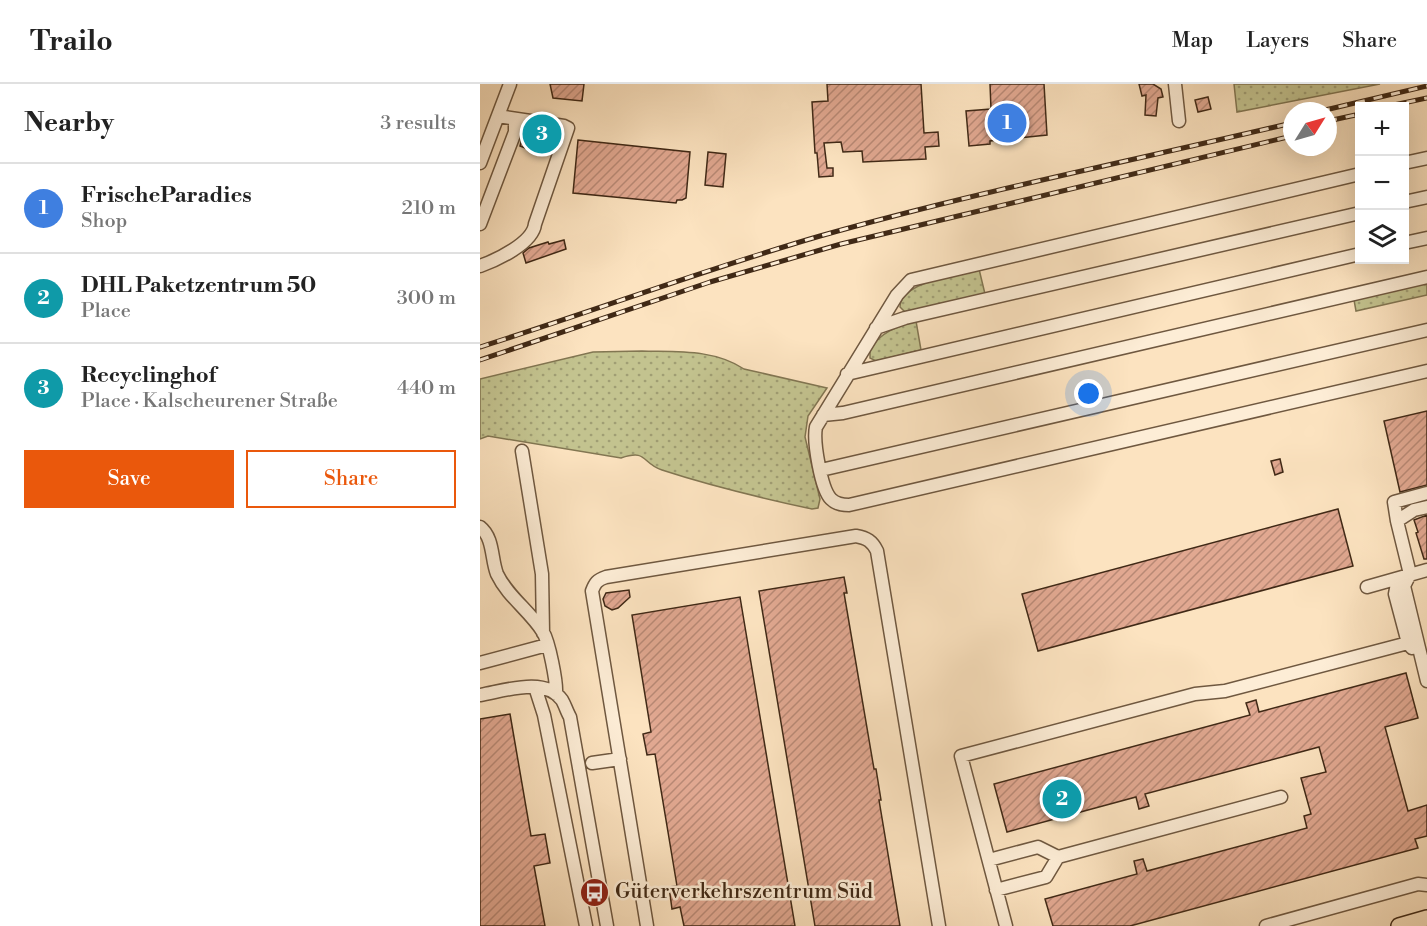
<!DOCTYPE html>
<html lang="en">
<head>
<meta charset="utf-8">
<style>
  :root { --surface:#fff; --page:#f2f2f2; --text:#222; --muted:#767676; --line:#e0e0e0; --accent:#ea580c }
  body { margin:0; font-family:"Libre Bodoni",serif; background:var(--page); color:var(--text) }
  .controls { position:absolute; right:18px; top:18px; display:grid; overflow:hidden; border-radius:0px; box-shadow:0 6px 24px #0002 }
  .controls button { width:54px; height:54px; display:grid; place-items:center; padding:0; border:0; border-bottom:2px solid var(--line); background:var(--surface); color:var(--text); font:30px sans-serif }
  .compass { position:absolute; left:803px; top:18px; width:54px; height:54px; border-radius:50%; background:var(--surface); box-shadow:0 6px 24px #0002; rotate:53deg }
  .you { position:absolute; left:609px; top:310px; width:21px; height:21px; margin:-15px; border:4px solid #fff; border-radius:50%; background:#1a73e8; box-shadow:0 0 0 9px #1a73e833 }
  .badge { display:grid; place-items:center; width:39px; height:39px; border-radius:50%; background:var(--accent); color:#fff; font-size:20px; font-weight:700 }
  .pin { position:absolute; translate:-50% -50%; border:3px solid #fff; box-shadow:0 2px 6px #0006 }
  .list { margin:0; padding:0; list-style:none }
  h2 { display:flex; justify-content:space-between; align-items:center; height:78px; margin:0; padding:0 24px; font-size:26px }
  h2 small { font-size:20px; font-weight:400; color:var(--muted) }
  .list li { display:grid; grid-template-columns:39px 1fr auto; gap:18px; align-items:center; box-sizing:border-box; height:90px; padding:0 24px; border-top:2px solid var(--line) }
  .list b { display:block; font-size:22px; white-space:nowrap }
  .list p { margin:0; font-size:20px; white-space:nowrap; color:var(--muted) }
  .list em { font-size:20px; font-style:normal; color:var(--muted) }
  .actions { display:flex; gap:12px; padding:18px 24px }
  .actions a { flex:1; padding:14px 0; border:2px solid var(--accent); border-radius:0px; text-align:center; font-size:21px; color:var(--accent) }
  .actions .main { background:var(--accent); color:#fff }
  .icon { flex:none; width:33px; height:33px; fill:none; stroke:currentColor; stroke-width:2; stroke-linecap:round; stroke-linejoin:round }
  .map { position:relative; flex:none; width:947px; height:842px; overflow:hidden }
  header { display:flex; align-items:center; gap:36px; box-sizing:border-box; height:84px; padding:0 30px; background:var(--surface); border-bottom:2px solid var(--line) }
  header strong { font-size:28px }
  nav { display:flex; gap:33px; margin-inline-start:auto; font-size:21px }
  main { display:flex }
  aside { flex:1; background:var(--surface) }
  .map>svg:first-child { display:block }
  .grass { fill:url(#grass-dots); stroke:#827652; stroke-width:1.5 }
  .building { fill:url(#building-hatch); stroke:#402916; stroke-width:1.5 }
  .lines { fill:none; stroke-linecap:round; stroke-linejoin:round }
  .minor-casing { stroke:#6f5840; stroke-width:15 }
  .major-casing { stroke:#402916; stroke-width:18 }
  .minor { stroke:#fdedd6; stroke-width:12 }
  .major { stroke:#fce3c0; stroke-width:15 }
  .rail-casing { stroke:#402916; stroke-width:5 }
  .rail { stroke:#fdedd6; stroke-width:3; stroke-dasharray:9; stroke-linecap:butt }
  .labels { text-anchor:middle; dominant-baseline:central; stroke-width:5; stroke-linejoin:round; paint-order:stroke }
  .poi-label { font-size:21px; fill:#402916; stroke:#fdedd6; text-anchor:start }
</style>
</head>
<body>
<header>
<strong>Trailo</strong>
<nav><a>Map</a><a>Layers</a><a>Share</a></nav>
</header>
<main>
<aside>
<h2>Nearby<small>3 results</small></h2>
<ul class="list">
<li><span class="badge" style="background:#3f7fe0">1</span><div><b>FrischeParadies</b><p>Shop</p></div><em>210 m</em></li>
<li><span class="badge" style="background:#0f9aa8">2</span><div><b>DHL Paketzentrum 50</b><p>Place</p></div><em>300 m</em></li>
<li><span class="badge" style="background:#0f9aa8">3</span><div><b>Recyclinghof</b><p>Place · Kalscheurener Straße</p></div><em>440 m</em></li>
</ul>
<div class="actions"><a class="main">Save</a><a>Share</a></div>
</aside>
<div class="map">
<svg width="947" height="842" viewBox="0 0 947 842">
  <defs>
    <pattern id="grass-dots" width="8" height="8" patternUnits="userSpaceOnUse" patternTransform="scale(1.5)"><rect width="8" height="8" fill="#c3c38f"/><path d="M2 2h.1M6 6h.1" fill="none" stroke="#a09e74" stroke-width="1.8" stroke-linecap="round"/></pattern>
    <pattern id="building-hatch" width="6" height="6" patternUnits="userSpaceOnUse" patternTransform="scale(1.5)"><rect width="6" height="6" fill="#e1a891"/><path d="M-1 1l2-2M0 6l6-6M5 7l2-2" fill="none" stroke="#b88975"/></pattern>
  </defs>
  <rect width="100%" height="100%" fill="#fce3c0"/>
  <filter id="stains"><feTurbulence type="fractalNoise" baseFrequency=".00333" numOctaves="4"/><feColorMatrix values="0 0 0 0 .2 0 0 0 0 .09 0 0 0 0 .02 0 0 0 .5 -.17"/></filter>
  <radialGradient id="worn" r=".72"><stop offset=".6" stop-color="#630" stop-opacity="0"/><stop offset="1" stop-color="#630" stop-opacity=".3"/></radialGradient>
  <path class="grass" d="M754 0H900L757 28Z
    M499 185 505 210 430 228H425L420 223C420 198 480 190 499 185Z
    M947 199V211L876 227 874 216Z
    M436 237 441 266 396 277 390 274V265C401 248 416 243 436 237Z
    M162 267C197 268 234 265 264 285L347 304 328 332 325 353 340 415 338 424 332 425C281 414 231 402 182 386 161 379 168 365 141 374L8 352 0 355V295L113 268Z"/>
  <path class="building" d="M70 0H104L102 17 73 14Z
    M347 0H441L444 49 458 48 459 62 445 63 446 75 383 78 382 67 363 68 361 58 344 59 347 84H353V92L339 93 337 69H335L332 18 348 17Z
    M510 0H564L567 51 510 57V60L489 62 486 27 511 25Z
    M659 0H673L681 5 683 13 678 14 676 32 665 31 666 11 662 12Z
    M728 13 731 25 718 28 715 16Z
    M45 44 77 49 73 61 50 59 48 65 40 62Z
    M98 56 210 68 206 114 202 116H197L196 119 93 109Z
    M228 68 246 70 243 103 225 101Z
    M84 156 86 165 46 179 43 169 49 164 68 158 69 160Z
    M947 327V401L920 408 904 337Z
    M800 375 803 388 795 391 791 377Z
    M858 425 873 482 558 567 542 510Z
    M947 431V475H944L936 449 938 448 934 436Z
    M364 493 367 509H364L394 685H396L401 716H399L420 842H335L279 507Z
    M149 506 150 513 138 524 132 526 125 522 123 515 126 509Z
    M260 513 315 842H204L200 823 192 825 189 803 197 802 175 670 167 671 163 650 171 648 152 531Z
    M926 589 938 634 905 643 928 727 947 721V752L935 755 938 764 650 842H573L565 815 657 790 654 777 663 775 667 787 827 744 824 732 831 730 821 694 846 688 839 663 665 710 669 722 659 725 656 713 527 748 514 700 770 631 766 619 776 616 779 628Z
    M30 630 51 752 65 750 70 779 54 782 65 842H0V635Z"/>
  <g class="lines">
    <defs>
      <path id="minor" d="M695 0 699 37
        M0 79 30 0
        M924 79 947 74
        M880 90 431 196 417 211 336 343C333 357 341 405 351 415 356 420 363 421 369 421L947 287
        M924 118 947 113
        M0 140 35 48V35
        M924 159 947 154
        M0 182C17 176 53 159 55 140L88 44 84 42 18 32
        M396 244 425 234 880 129
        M367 290 880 170
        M343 331 363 329 947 193
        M42 367 62 490 63 549
        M341 386 947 246
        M947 409 914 418 917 437 930 490 924 502 947 597
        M917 437 934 426 947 423
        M0 443C14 454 11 475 17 490 28 513 50 527 63 548 69 558 77 598 76 610
        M926 493 917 500 915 510 928 559 932 564
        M887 503 947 486
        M0 579 67 561
        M55 603 64 631 106 842
        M0 611C24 607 65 592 82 616 85 621 87 628 90 633L127 842
        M112 679 140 675
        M509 776 558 763 578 773 801 713
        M516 806 566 793 578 773
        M167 842 112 507C115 499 117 496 126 493L376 452C387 454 392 457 397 467L459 842
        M526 842 481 672 715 610 745 607 928 559
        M786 842 938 800 947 801"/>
      <path id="major" d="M919 842 947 834"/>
    </defs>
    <use href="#minor" class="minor-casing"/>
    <use href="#major" class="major-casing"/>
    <use href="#minor" class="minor"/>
    <use href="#major" class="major"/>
    <defs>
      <path id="rail" d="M909 22 947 14
        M841 27 947 2
        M848 37 880 30
        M0 263C114 227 226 185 340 152 496 108 655 76 812 39
        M0 276 230 198 361 160 812 52"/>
    </defs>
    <use href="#rail" class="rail-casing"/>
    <use href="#rail" class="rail"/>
  </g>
  <defs>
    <symbol id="bus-disc" viewBox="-11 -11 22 22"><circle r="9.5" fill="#8f2418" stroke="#fdedd6"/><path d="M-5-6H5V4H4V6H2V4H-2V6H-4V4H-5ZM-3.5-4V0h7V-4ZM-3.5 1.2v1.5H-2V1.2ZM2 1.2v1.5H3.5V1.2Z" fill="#fff"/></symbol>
  </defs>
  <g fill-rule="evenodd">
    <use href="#bus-disc" x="98" y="792" width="33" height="33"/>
  </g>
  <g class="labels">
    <g class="poi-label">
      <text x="135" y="808">Güterverkehrszentrum Süd</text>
    </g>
  </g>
  <rect width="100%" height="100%" filter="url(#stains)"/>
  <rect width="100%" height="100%" fill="url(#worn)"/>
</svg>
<div class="controls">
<button>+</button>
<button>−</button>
<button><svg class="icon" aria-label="layers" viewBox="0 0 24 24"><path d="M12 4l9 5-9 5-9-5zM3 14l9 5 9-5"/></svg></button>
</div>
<svg class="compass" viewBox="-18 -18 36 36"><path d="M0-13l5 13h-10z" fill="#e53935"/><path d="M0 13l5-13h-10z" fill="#767676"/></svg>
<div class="you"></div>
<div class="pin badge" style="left:527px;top:39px;background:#3f7fe0">1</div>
<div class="pin badge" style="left:582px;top:715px;background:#0f9aa8">2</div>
<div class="pin badge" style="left:62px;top:50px;background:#0f9aa8">3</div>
</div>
</main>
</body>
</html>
